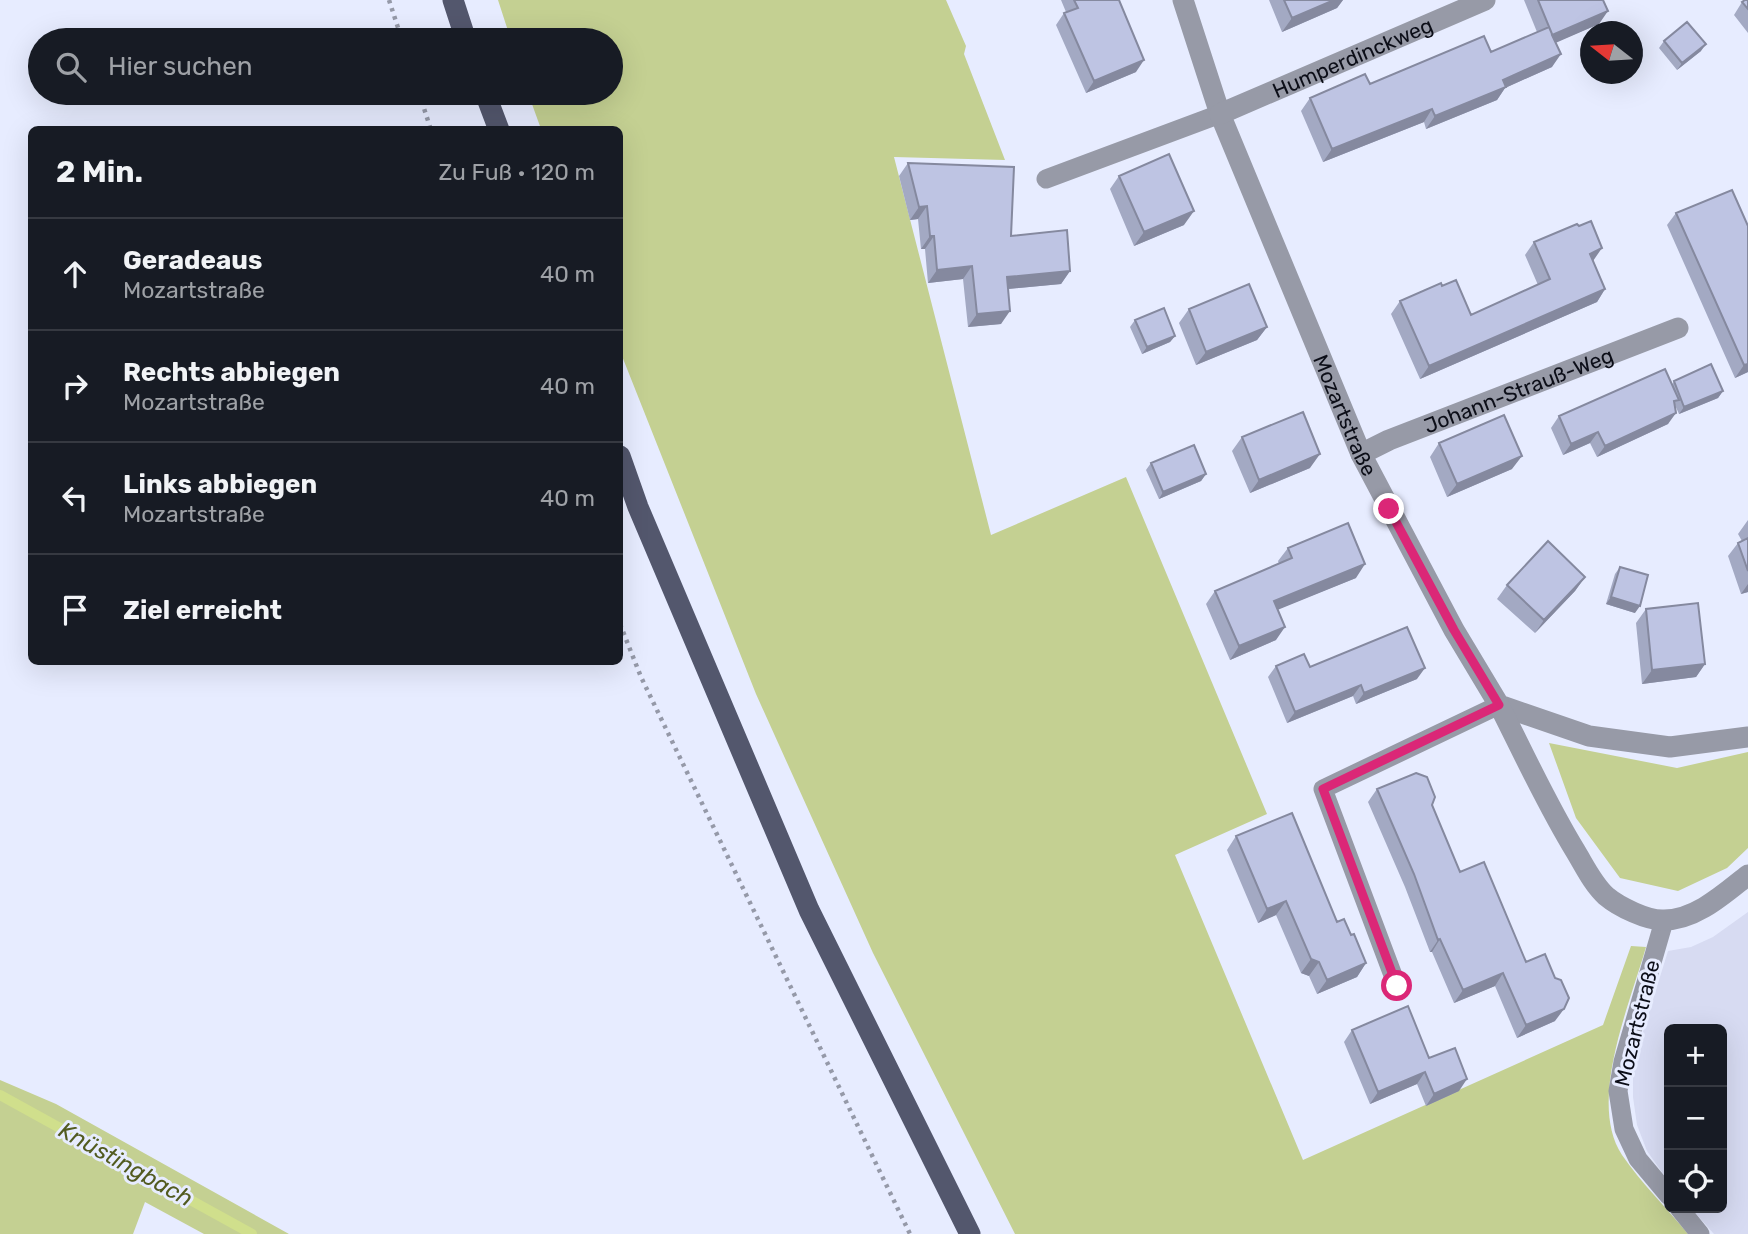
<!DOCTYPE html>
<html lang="de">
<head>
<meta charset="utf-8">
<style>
  :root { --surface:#171b24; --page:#242831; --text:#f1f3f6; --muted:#9ea1a6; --line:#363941 }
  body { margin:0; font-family:Rubik,sans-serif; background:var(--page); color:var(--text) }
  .controls { position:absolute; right:21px; bottom:21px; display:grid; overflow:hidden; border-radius:10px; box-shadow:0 7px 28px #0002 }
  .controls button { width:63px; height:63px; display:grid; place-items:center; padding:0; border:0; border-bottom:2px solid var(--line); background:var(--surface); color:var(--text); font:35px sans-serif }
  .compass { position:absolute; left:1580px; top:21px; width:63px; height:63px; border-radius:50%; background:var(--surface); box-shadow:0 7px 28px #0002; rotate:287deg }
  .stop { position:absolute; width:21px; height:21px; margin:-16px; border:5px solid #db2777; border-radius:50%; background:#fff }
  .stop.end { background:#db2777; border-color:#fff; box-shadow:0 2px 7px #0008 }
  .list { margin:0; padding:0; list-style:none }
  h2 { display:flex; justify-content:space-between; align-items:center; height:91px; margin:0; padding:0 28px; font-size:30px }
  h2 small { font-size:23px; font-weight:400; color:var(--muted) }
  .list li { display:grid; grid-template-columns:46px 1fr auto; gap:21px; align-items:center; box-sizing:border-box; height:112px; padding:0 28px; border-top:2px solid var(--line) }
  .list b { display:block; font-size:26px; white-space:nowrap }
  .list p { margin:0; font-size:23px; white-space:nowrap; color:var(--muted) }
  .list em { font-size:23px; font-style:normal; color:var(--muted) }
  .icon { flex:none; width:38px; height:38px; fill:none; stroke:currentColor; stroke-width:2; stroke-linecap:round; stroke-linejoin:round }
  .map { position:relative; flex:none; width:1748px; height:1234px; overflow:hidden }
  .search { position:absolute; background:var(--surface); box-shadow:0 7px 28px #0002; left:28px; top:28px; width:595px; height:77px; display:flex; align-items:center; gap:18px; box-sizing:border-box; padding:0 24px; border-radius:38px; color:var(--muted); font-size:26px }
  .panel { position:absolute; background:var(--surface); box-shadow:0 7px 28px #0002; left:28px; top:126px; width:595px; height:539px; border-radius:10px }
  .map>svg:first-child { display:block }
  .built { fill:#d7dbf2 }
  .green { fill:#c4d092 }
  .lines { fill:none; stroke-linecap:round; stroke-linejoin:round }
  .stream { stroke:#d0df8c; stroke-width:10 }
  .path { stroke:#9599a8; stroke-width:4.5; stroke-dasharray:3.5 5; stroke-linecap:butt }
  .lane { stroke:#979aa7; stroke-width:19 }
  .street { stroke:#979aa7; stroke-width:21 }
  .primary { stroke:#53576d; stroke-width:21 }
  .wall { fill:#a3a9c3 }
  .shaded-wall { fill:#85899f }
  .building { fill:#bec4e3; stroke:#85899f; stroke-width:2 }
  .route { stroke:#db2777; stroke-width:9 }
  .labels { text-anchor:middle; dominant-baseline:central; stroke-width:6; stroke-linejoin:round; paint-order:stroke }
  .street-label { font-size:21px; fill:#0c0e18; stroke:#e7ecff }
  .water-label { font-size:23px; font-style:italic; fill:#525b20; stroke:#e7ecff }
</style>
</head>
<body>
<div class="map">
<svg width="1748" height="1234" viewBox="0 0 1748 1234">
  <rect width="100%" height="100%" fill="#e7ecff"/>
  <path class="built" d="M1748 912V1234H1714L1691 1208H1722V1029H1669V1182L1647 1151 1637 1125 1633 1097V1064L1668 951 1691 947 1713 937Z"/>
  <path class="green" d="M498 0H946L966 46 964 54 1005 160 894 157 991 535 1126 477 1267 814 1175 855 1303 1160 1603 1025 1631 946 1646 947C1630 1004 1587 1102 1622 1155 1641 1183 1667 1208 1688 1234H1015L873 953 756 694 620 351V130L541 129 528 93H611V40H511Z
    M1549 743 1677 768 1748 752V848L1727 868 1678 891 1620 878 1576 818Z
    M0 1080 56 1104 289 1234H204L145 1202 133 1234H0Z"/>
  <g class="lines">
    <path class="stream" d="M0 1095 252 1234"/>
    <path class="path" d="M389 0 402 40
      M419 93 431 130
      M620 624 641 677 910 1234"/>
    <path class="lane" d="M1046 179 1220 114
      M1664 921 1623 1062 1618 1091 1624 1129 1638 1159 1669 1196
      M1397 986 1323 789 1499 705
      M1679 1208 1700 1234"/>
    <g class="street">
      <path id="s1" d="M1183 0 1220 114 1361 454 1454 630 1499 705 1589 736 1670 747 1748 737"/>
      <path id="s2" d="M1220 114 1485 0"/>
      <path id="s3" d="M1361 454 1389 440 1678 328"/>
      <path d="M1499 705C1524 754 1547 805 1576 852 1585 867 1593 884 1606 896 1619 907 1648 921 1664 920 1696 920 1725 893 1748 875"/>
    </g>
    <path class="primary" d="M453 0 466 40
      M485 93 499 130
      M620 456 638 507 809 910 970 1234"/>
  </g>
  <path class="wall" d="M1061 0H1119L1136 72 1086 93 1056 25 1064 13 1066 12Z
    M1269 0H1343L1337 8 1282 32Z
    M1524 0H1603L1599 24 1556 42 1552 67 1505 88 1497 100 1426 129 1424 122 1323 162 1301 111 1310 98 1370 84 1491 52 1537 32Z
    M1748 0V33L1734 15 1742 2Z
    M1664 41 1701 51 1677 70 1659 48Z
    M908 163 1011 236 1070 271 1061 284 1008 289 1001 324 968 327 963 279 928 283 925 249H921L918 219 910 220 899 176Z
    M1119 176 1184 225 1134 246 1110 189Z
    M1676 213 1748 226V372L1735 378 1667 225Z
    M1534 242 1593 260 1605 289 1597 302 1420 379 1391 314 1400 301 1442 286 1471 315 1538 285 1525 255Z
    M1189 309 1267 327 1257 340 1196 365 1179 323Z
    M1135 320 1175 336 1170 342 1142 354 1130 327Z
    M1674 381 1723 391 1718 398 1679 414 1675 405 1668 424 1597 457 1590 443 1563 455 1551 428 1559 416 1672 385Z
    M1242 437 1310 468 1250 493 1232 451Z
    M1439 443 1512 469 1447 497 1430 457Z
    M1151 463 1206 474 1201 481 1159 499 1146 470Z
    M1748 520V592L1741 594 1728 556 1738 543 1742 541 1738 534Z
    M1288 548 1356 578 1278 609 1276 640 1230 660 1206 604 1215 591 1279 564 1278 561Z
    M1620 567 1635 613 1606 604 1615 574Z
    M1585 577 1575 591 1535 633 1497 599 1507 585Z
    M1646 609 1705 664 1696 677 1642 684 1636 623Z
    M1276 666 1310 667 1417 679 1356 704 1353 696 1287 723 1268 677Z
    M1377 789 1432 805 1460 872 1526 962 1555 1021 1517 1038 1495 986 1454 1003 1432 952H1430L1405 887 1368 802Z
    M1236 836 1337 922 1351 935 1366 963 1357 977 1317 994 1309 976 1301 973 1276 915 1258 923 1227 850Z
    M1352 1030 1429 1058 1459 1091 1426 1106 1417 1084 1370 1104 1344 1042Z"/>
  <path class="shaded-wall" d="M1334 0H1343L1337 8 1282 32 1292 18Z
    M1608 11 1599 24 1544 48 1552 35Z
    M1706 44 1701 51 1677 70 1682 63Z
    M1561 54 1552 67 1505 88 1497 100 1426 129 1435 116 1503 80Z
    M1144 60 1136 72 1086 93 1094 81Z
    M1432 109 1424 122 1323 162 1332 149Z
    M927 206 918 219 910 220 919 207Z
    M1194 211 1184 225 1134 246 1144 232Z
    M930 236H934L925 249H921Z
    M1602 248 1593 261 1590 254Z
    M972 266 963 279 928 283 937 270Z
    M1070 271 1061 284 998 290 1007 277Z
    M1605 289 1597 302 1420 379 1429 366Z
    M1010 311 1001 324 968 327 977 314Z
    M1267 327 1257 340 1196 365 1206 352Z
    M1175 336 1170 342 1142 354 1147 347Z
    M1748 364V372L1735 378 1744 365Z
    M1723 391 1718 398 1679 414 1684 407Z
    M1676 413 1668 424 1597 457 1605 446Z
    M1598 432 1590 443 1563 455 1571 444Z
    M1320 454 1310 468 1250 493 1259 480Z
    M1522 456 1512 469 1447 497 1457 484Z
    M1206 474 1201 481 1159 499 1163 492Z
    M1365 564 1356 578 1265 615 1274 601Z
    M1585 577 1575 591 1535 633 1544 620Z
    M1748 584V592L1741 594Z
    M1611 597 1640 606 1635 613 1606 604Z
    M1285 627 1276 640 1230 660 1239 646Z
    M1705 664 1696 677 1642 684 1652 670Z
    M1425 668 1417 679 1356 704 1364 693Z
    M1361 685 1353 696 1287 723 1295 712Z
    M1286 901 1276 915 1258 923 1267 909Z
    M1440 939 1432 952H1430L1438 940Z
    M1311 959 1319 962 1309 976 1301 973Z
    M1366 963 1357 977 1317 994 1327 980Z
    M1503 973 1495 986 1454 1003 1463 990Z
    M1564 1009 1555 1021 1517 1038 1526 1025Z
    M1425 1072 1417 1084 1370 1104 1378 1092Z
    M1467 1079 1459 1091 1426 1106 1434 1094Z"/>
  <path class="building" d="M1074 0H1119L1144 60 1094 81 1064 13 1078 8Z
    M1284 0H1334L1292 18Z
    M1538 0H1603L1608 11 1552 35 1561 54 1503 80 1506 87 1435 116 1432 109 1332 149 1310 98 1365 74 1370 84 1484 36 1491 52 1549 27 1552 34Z
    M1745 0H1748V9L1742 2Z
    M1687 22 1706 44 1682 63 1664 41Z
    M1169 154 1194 211 1144 232 1119 176Z
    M908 163 1014 167 1011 236 1067 230 1070 271 1007 277 1010 311 977 314 972 266 937 270 934 236H930L927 206 919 207Z
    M1732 190 1748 226V364L1744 365 1676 213Z
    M1591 221 1602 248 1590 254 1605 289 1429 366 1400 301 1441 283 1442 286 1456 280 1471 315 1550 279 1534 242 1577 224 1579 226Z
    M1249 284 1267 327 1206 352 1189 309Z
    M1164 308 1175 336 1147 347 1135 320Z
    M1711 364 1723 391 1684 407 1674 381Z
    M1665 369 1679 400 1674 401 1676 413 1605 446 1598 432 1571 444 1559 416Z
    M1303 412 1320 454 1259 480 1242 437Z
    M1504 415 1522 456 1457 484 1439 443Z
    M1194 445 1206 474 1163 492 1151 463Z
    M1348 523 1365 564 1274 601 1285 627 1239 646 1215 591 1292 558 1288 548Z
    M1748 538V571L1738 543Z
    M1548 541 1585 577 1544 620 1507 585Z
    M1620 567 1648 575 1640 606 1611 597Z
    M1698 603 1705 664 1652 670 1646 609Z
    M1407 627 1425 668 1364 693 1361 685 1295 712 1276 666 1304 654 1310 667Z
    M1416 773 1427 777 1435 797 1432 805 1460 872 1484 862 1526 962 1545 954 1555 978 1561 980 1569 998 1564 1009 1526 1025 1503 973 1463 990 1440 939 1438 940 1414 874 1377 789Z
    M1292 813 1337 922 1344 919 1351 935 1354 934 1366 963 1327 980 1319 962 1311 959 1286 901 1267 909 1236 836Z
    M1408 1006 1429 1058 1455 1048 1467 1079 1434 1094 1425 1072 1378 1092 1352 1030Z"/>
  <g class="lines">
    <path class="route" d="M1389 509 1454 630 1499 705 1323 789 1397 986"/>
  </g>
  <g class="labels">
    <g class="street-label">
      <text stroke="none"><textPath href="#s2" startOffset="144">Humperdinckweg</textPath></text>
      <text stroke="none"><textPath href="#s3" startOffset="170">Johann-Strauß-Weg</textPath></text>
      <text stroke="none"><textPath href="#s1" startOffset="446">Mozartstraße</textPath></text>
      <text transform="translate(1637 1023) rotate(-76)">Mozartstraße</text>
    </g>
    <g class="water-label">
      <text transform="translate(126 1164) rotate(29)">Knüstingbach</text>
    </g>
  </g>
</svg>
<div class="controls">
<button>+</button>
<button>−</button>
<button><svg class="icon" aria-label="locate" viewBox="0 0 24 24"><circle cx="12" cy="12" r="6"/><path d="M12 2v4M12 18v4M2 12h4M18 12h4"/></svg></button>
</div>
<svg class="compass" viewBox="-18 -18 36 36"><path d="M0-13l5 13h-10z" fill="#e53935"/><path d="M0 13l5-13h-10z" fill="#9ea1a6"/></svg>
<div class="stop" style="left:1397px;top:986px"></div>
<div class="stop end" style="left:1389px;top:509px"></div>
<div class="search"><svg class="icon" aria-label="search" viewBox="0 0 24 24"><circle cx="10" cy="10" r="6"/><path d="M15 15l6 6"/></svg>Hier suchen</div>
<section class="panel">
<h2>2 Min.<small>Zu Fuß · 120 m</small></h2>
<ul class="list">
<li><svg class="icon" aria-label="ahead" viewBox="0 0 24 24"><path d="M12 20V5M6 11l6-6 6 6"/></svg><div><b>Geradeaus</b><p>Mozartstraße</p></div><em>40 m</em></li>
<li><svg class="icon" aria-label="right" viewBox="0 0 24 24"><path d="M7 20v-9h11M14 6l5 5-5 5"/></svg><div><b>Rechts abbiegen</b><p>Mozartstraße</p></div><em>40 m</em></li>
<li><svg class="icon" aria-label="left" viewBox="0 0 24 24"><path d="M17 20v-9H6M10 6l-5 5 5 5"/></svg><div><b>Links abbiegen</b><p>Mozartstraße</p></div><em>40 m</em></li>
<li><svg class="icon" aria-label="arrive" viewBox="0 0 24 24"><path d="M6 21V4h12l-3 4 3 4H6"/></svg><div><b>Ziel erreicht</b></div></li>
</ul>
</section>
</div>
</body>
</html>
